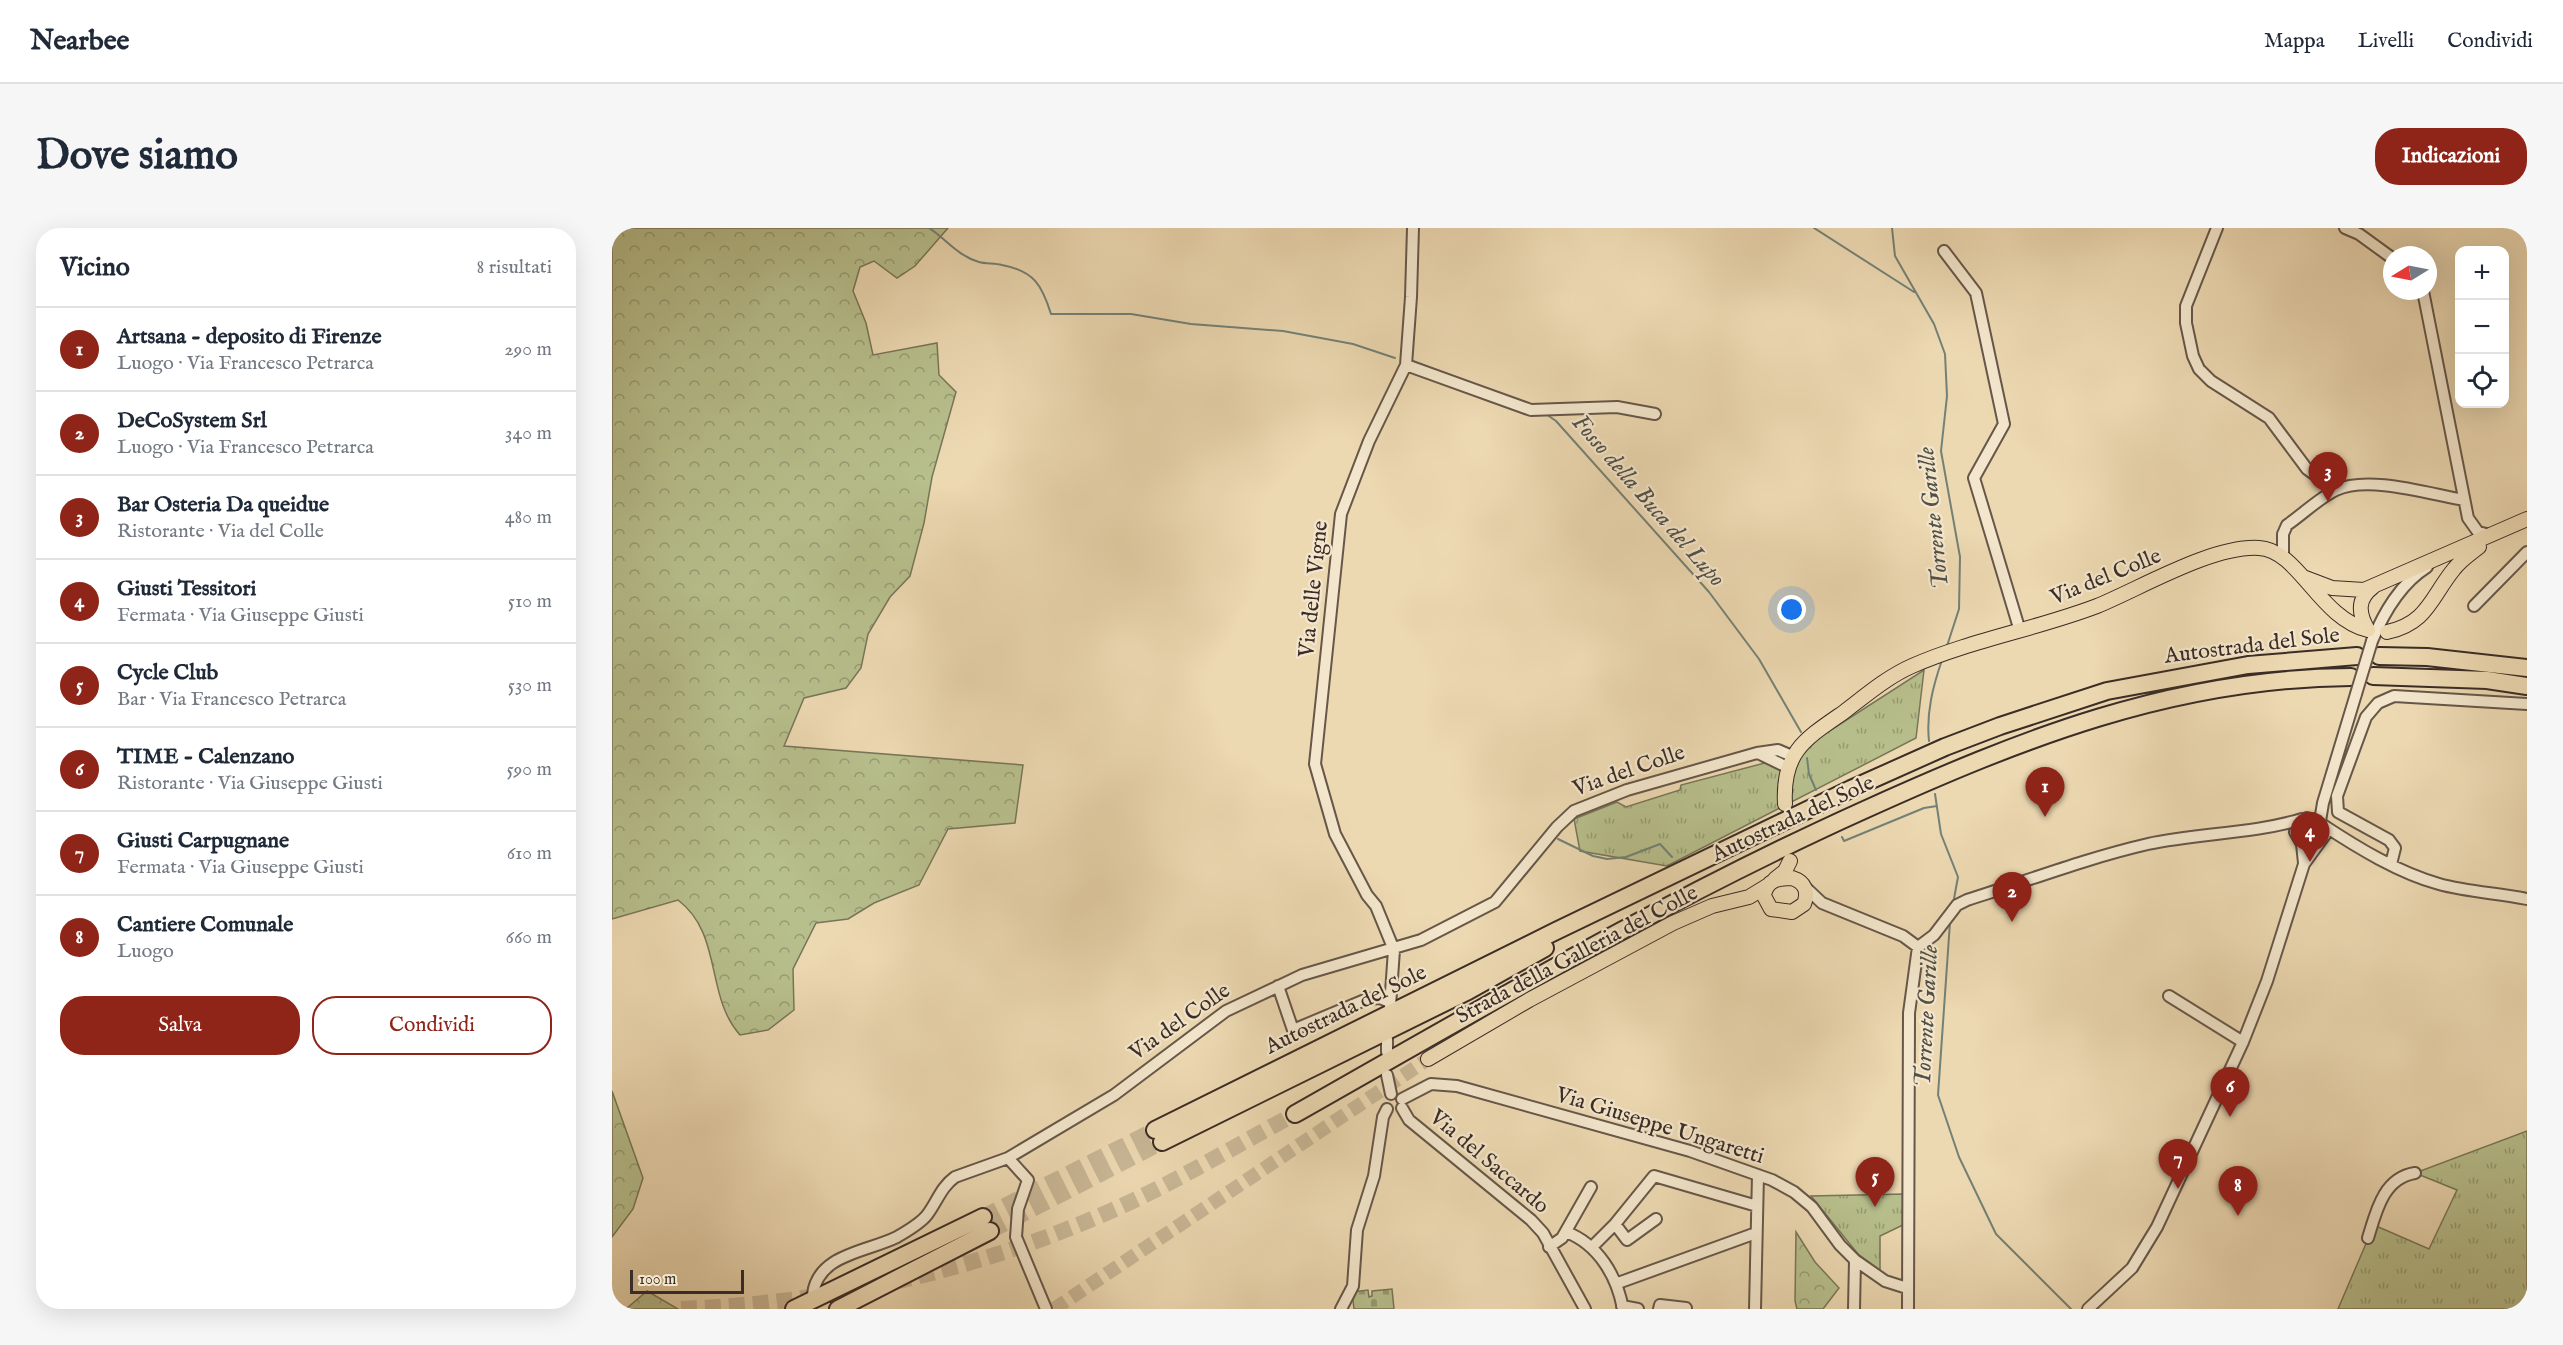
<!DOCTYPE html>
<html lang="it">
<head>
<meta charset="utf-8">
<style>
  :root { --surface:#fff; --page:#f6f6f7; --text:#1f2937; --muted:#747a83; --line:#e0e1e3; --accent:#8f2418 }
  body { margin:0; font-family:"IM FELL English",serif; background:var(--page); color:var(--text) }
  .controls { position:absolute; right:18px; top:18px; display:grid; overflow:hidden; border-radius:12px; box-shadow:0 6px 24px #0002 }
  .controls button { width:54px; height:54px; display:grid; place-items:center; padding:0; border:0; border-bottom:2px solid var(--line); background:var(--surface); color:var(--text); font:30px sans-serif }
  .compass { position:absolute; left:1771px; top:18px; width:54px; height:54px; border-radius:50%; background:var(--surface); box-shadow:0 6px 24px #0002; rotate:260deg }
  .scale { position:absolute; left:18px; bottom:15px; width:114px; box-sizing:border-box; padding-left:6px; border:3px solid #3a2c26; border-top:0; font-size:16px; line-height:21px; white-space:nowrap; color:#3a2c26; -webkit-text-stroke:4px #f3e6cc; paint-order:stroke }
  .you { position:absolute; left:1180px; top:382px; width:21px; height:21px; margin:-15px; border:4px solid #fff; border-radius:50%; background:#1a73e8; box-shadow:0 0 0 9px #1a73e833 }
  .badge { display:grid; place-items:center; width:39px; height:39px; border-radius:50%; background:var(--accent); color:#fff; font-size:20px; font-weight:700 }
  .pin { position:absolute; translate:-50% -50px; filter:drop-shadow(0 2px 3px #0008) }
  .pin::after { content:''; position:absolute; top:32px; width:21px; height:18px; background:inherit; clip-path:polygon(0 0,100% 0,50% 100%) }
  .list { margin:0; padding:0; list-style:none }
  h2 { display:flex; justify-content:space-between; align-items:center; height:78px; margin:0; padding:0 24px; font-size:26px }
  h2 small { font-size:20px; font-weight:400; color:var(--muted) }
  .list li { display:grid; grid-template-columns:39px 1fr auto; gap:18px; align-items:center; box-sizing:border-box; height:84px; padding:0 24px; border-top:2px solid var(--line) }
  .list b { display:block; font-size:22px; white-space:nowrap }
  .list p { margin:0; font-size:20px; white-space:nowrap; color:var(--muted) }
  .list em { font-size:20px; font-style:normal; color:var(--muted) }
  .actions { display:flex; gap:12px; padding:18px 24px }
  .actions a { flex:1; padding:14px 0; border:2px solid var(--accent); border-radius:24px; text-align:center; font-size:21px; color:var(--accent) }
  .actions .main { background:var(--accent); color:#fff }
  .icon { flex:none; width:33px; height:33px; fill:none; stroke:currentColor; stroke-width:2; stroke-linecap:round; stroke-linejoin:round }
  .map { position:relative; flex:none; width:1915px; height:1081px; overflow:hidden; border-radius:24px }
  header { display:flex; align-items:center; gap:36px; box-sizing:border-box; height:84px; padding:0 30px; background:var(--surface); border-bottom:2px solid var(--line) }
  header strong { font-size:28px }
  nav { display:flex; gap:33px; margin-inline-start:auto; font-size:21px }
  .intro { display:flex; align-items:center; justify-content:space-between; box-sizing:border-box; height:144px; padding:0 36px }
  h1 { margin:0; font-size:42px }
  .button { padding:15px 27px; border-radius:24px; background:var(--accent); color:#fff; font-size:21px; font-weight:700 }
  main { display:flex; gap:36px; padding:0 36px }
  aside { flex:1; background:var(--surface); border-radius:24px; box-shadow:0 6px 24px #0002 }
  .map>svg:first-child { display:block }
  .grass { fill:url(#grass-tufts); stroke:#787659; stroke-width:1.5 }
  .forest { fill:url(#forest-crowns); stroke:#787659; stroke-width:1.5 }
  .cemetery { fill:url(#cemetery-stones); stroke:#787659; stroke-width:1.5 }
  .lines { fill:none; stroke-linecap:round; stroke-linejoin:round }
  .stream { stroke:#738176; stroke-width:2 }
  .major-tunnel { stroke:#c8b695; stroke-width:14; stroke-dasharray:14 7; stroke-linecap:butt }
  .highway-tunnel { stroke:#c8b695; stroke-width:16; stroke-dasharray:16 8; stroke-linecap:butt }
  .minor-casing { stroke:#665749; stroke-width:14 }
  .major-casing { stroke:#3a2c26; stroke-width:16 }
  .highway-casing { stroke:#3a2c26; stroke-width:20 }
  .minor { stroke:#f3e6cc; stroke-width:10 }
  .major { stroke:#ecd8b1; stroke-width:14 }
  .highway { stroke:#ecd8b1; stroke-width:16 }
  .minor-bridge-casing { stroke:#665749; stroke-width:14; stroke-linecap:butt }
  .minor-bridge { stroke:#f3e6cc; stroke-width:10 }
  .labels { text-anchor:middle; dominant-baseline:central; stroke-width:4.5; stroke-linejoin:round; paint-order:stroke }
  .street-label { font-size:22px; fill:#3a2c26; stroke:#f3e6cc }
  .water-label { font-size:24px; font-style:italic; fill:#525048; stroke:#f3e6cc }
</style>
</head>
<body>
<header>
<strong>Nearbee</strong>
<nav><a>Mappa</a><a>Livelli</a><a>Condividi</a></nav>
</header>
<div class="intro"><h1>Dove siamo</h1><a class="button">Indicazioni</a></div>
<main>
<aside>
<h2>Vicino<small>8 risultati</small></h2>
<ul class="list">
<li><span class="badge">1</span><div><b>Artsana - deposito di Firenze</b><p>Luogo · Via Francesco Petrarca</p></div><em>290 m</em></li>
<li><span class="badge">2</span><div><b>DeCoSystem Srl</b><p>Luogo · Via Francesco Petrarca</p></div><em>340 m</em></li>
<li><span class="badge">3</span><div><b>Bar Osteria Da queidue</b><p>Ristorante · Via del Colle</p></div><em>480 m</em></li>
<li><span class="badge">4</span><div><b>Giusti Tessitori</b><p>Fermata · Via Giuseppe Giusti</p></div><em>510 m</em></li>
<li><span class="badge">5</span><div><b>Cycle Club</b><p>Bar · Via Francesco Petrarca</p></div><em>530 m</em></li>
<li><span class="badge">6</span><div><b>TIME - Calenzano</b><p>Ristorante · Via Giuseppe Giusti</p></div><em>590 m</em></li>
<li><span class="badge">7</span><div><b>Giusti Carpugnane</b><p>Fermata · Via Giuseppe Giusti</p></div><em>610 m</em></li>
<li><span class="badge">8</span><div><b>Cantiere Comunale</b><p>Luogo</p></div><em>660 m</em></li>
</ul>
<div class="actions"><a class="main">Salva</a><a>Condividi</a></div>
</aside>
<div class="map">
<svg width="1915" height="1081" viewBox="0 0 1915 1081">
  <defs>
    <pattern id="grass-tufts" width="24" height="20" patternUnits="userSpaceOnUse" patternTransform="scale(1.5)"><rect width="24" height="20" fill="#b7bf8c"/><path d="M3 7l-1-3M5 7V3M7 7l1-3M15 17l-1-3M17 17v-4M19 17l1-3" fill="none" stroke="#969b72"/></pattern>
    <pattern id="forest-crowns" width="20" height="18" patternUnits="userSpaceOnUse" patternTransform="scale(1.5)"><rect width="20" height="18" fill="#b7bf8c"/><path d="M2 6a3 3 0 1 1 6 0M12 15a3 3 0 1 1 6 0" fill="none" stroke="#969b72"/></pattern>
    <pattern id="cemetery-stones" width="16" height="16" patternUnits="userSpaceOnUse" patternTransform="scale(1.5)"><rect width="16" height="16" fill="#b7bf8c"/><path d="M2 7V4a2 2 0 0 1 4 0v3zM10 15v-3a2 2 0 0 1 4 0v3z" fill="#969b72"/></pattern>
  </defs>
  <rect width="100%" height="100%" fill="#ecd8b1"/>
  <filter id="stains"><feTurbulence type="fractalNoise" baseFrequency=".00333" numOctaves="4"/><feColorMatrix values="0 0 0 0 .2 0 0 0 0 .09 0 0 0 0 .02 0 0 0 .5 -.17"/></filter>
  <radialGradient id="worn" r=".72"><stop offset=".6" stop-color="#630" stop-opacity="0"/><stop offset="1" stop-color="#630" stop-opacity=".3"/></radialGradient>
  <path class="grass" d="M1312 442 1304 510 1055 638 968 623 962 591 1005 574 1014 579 1068 562 1069 557 1164 532 1205 511Z
    M1915 903V1081H1726L1762 997 1817 1021 1845 962 1803 945Z
    M1292 966 1293 996 1268 1008V1043L1246 1026 1199 968Z"/>
  <path class="forest" d="M0 0H336L303 38 285 50 262 33 248 39 241 63 254 95 261 127 325 115 327 147 344 164 320 249 312 295 298 348 278 369 256 406 249 440 234 460 192 470 172 518 411 537 403 595 336 601 307 657 262 675 236 691 204 695 181 741 182 782 156 802 128 807C93 768 111 706 66 672L0 691Z
    M0 863 31 950 21 981 0 1009Z
    M1184 1004 1203 1034 1227 1060 1211 1081H1185L1183 1073Z
    M35 1063 66 1081H14Z"/>
  <path class="cemetery" d="M780 1061 782 1081H742L740 1064 756 1062 757 1069 760 1068V1063Z"/>
  <g class="lines">
    <path class="stream" d="M317 0C334 11 346 28 367 34 374 36 383 35 390 37 422 43 430 57 439 86H519L579 96 671 103 741 116 783 130
      M1202 0 1302 64
      M1280 0 1283 28 1322 96 1333 126 1335 168 1329 223 1348 329 1347 381 1335 418
      M801 133 860 155
      M934 186 944 193 1097 364 1147 431 1189 504
      M1317 513C1314 485 1321 458 1330 432
      M1195 530 1197 546 1204 562
      M1323 566 1329 606 1346 649 1341 676
      M1230 609 1232 613 1312 580 1325 578
      M946 611 981 628 995 631 1014 629 1048 616 1060 629
      M1338 694 1326 867 1347 929 1384 1006 1459 1081"/>
    <path class="major-tunnel" d="M442 1081 816 831"/>
    <path class="highway-tunnel" d="M371 989 543 902
      M378 1003 550 914
      M69 1081C219 1075 364 1043 501 982 564 954 623 918 683 886"/>
    <defs>
      <path id="minor" d="M1605 0 1574 78V95L1581 128 1587 141 1599 153 1657 190 1695 241 1724 262
        M1733 0 1747 6 1780 30
        M1332 23 1364 65 1392 196 1362 250 1408 403
        M1811 63 1856 290 1866 304 1879 307
        M794 137 919 182 1005 179 1043 186
        M1671 328V306L1675 297C1691 286 1707 270 1724 262 1757 247 1817 266 1852 272
        M1862 378 1915 324
        M1760 413C1772 384 1788 356 1815 339
        M1148 526 1175 539
        M1708 593 1711 575 1744 466
        M1711 597C1746 620 1787 645 1827 656 1856 664 1886 665 1915 671
        M1692 635 1690 616 1683 604 1687 594 1692 591
        M1779 636 1783 620 1777 612 1726 584 1725 568 1754 489 1766 475 1782 468 1915 476
        M1192 658 1210 675 1291 708 1306 719
        M1306 719 1322 707 1345 677 1355 672C1415 653 1475 630 1536 616 1587 605 1640 606 1690 591
        M666 758 681 802 755 771 768 770 778 774
        M1557 768 1631 814
        M778 778 782 722 764 678 755 667 723 606 703 536 729 286 757 213 794 137 799 69 801 0
        M775 824V811
        M775 847 779 866
        M790 871 819 856 845 858 1078 923 1160 952 1182 964 1200 979 1228 1017 1243 1032 1273 1053 1295 1060
        M790 880 797 892 919 992 931 1005 973 1081
        M396 930 416 952 406 981 404 1009 434 1081
        M1003 996 1015 1012 1044 991
        M954 1004C986 1016 1005 1048 1011 1081
        M1756 1010C1764 984 1771 950 1803 945
        M937 1019 950 1010 979 959
        M980 1019 1003 996 1042 948 1145 978
        M1006 1055 1144 1005
        M201 1066C206 1026 255 1024 285 1009 295 1003 308 996 315 987 325 974 329 959 343 949L396 930 502 867 614 783 690 747 809 712 883 674 945 599 962 583 1015 562 1145 525 1166 522 1180 528
        M1010 1078 1026 1081
        M729 1081 741 1058 745 1002 762 948 771 889 775 881
        M1047 1081 1048 1077 1074 1080
        M1143 1081 1146 947
        M1242 1081 1243 1032
        M1296 1081 1297 785 1306 719
        M1476 1081 1520 1040 1545 999 1631 814 1655 753 1692 636 1713 607 1708 593 1695 590"/>
      <path id="major" d="M1691 349 1720 360 1752 362 1915 291
        M1756 402C1746 385 1745 371 1761 359
        M1775 404C1816 395 1819 369 1842 341 1849 332 1858 326 1867 319
        M1173 576C1170 524 1193 511 1232 484 1253 468 1275 449 1300 438 1359 412 1425 401 1485 378 1529 360 1601 317 1647 320 1687 322 1707 390 1756 402
        M1180 650C1193 654 1197 664 1192 676L1180 684 1159 681 1152 668C1154 652 1166 650 1180 650Z
        M1163 651 1173 643 1178 633
        M816 831 917 772 1061 695 1100 678 1137 669 1155 658"/>
      <path id="highway" d="M1767 428 1815 429 1915 440
        M1761 448 1875 452 1915 458
        M683 886C870 780 1055 671 1250 583 1409 511 1561 450 1739 449
        M543 902 944 703 1239 561 1333 519 1388 498 1495 463 1636 437 1745 428
        M550 914 856 763 933 720
        M182 1081 371 989
        M226 1081 378 1003"/>
    </defs>
    <use href="#minor" class="minor-casing"/>
    <use href="#major" class="major-casing"/>
    <use href="#highway" class="highway-casing"/>
    <use href="#minor" class="minor"/>
    <use href="#major" class="major"/>
    <use href="#highway" class="highway"/>
    <defs>
      <path id="minor-bridge" d="M1744 466 1760 413"/>
    </defs>
    <use href="#minor-bridge" class="minor-bridge-casing"/>
    <use href="#minor-bridge" class="minor-bridge"/>
  </g>
  <g class="labels">
    <g class="street-label">
      <text transform="translate(1494 349) rotate(-22)">Via del Colle</text>
      <text transform="translate(702 361) rotate(-84)">Via delle Vigne</text>
      <text transform="translate(1640 418) rotate(-7)">Autostrada del Sole</text>
      <text transform="translate(1017 543) rotate(-19)">Via del Colle</text>
      <text transform="translate(1181 591) rotate(-25)">Autostrada del Sole</text>
      <text transform="translate(965 727) rotate(-28)">Strada della Galleria del Colle</text>
      <text transform="translate(734 782) rotate(-26)">Autostrada del Sole</text>
      <text transform="translate(568 794) rotate(-35)">Via del Colle</text>
      <text transform="translate(1048 898) rotate(17)">Via Giuseppe Ungaretti</text>
      <text transform="translate(877 934) rotate(40)">Via del Saccardo</text>
    </g>
    <g class="water-label">
      <text transform="translate(1036 273) rotate(49)">Fosso della Buca del Lupo</text>
      <text transform="translate(1322 290) rotate(-96)">Torrente Garille</text>
      <text transform="translate(1315 788) rotate(-87)">Torrente Garille</text>
    </g>
  </g>
  <rect width="100%" height="100%" filter="url(#stains)"/>
  <rect width="100%" height="100%" fill="url(#worn)"/>
</svg>
<div class="controls">
<button>+</button>
<button>−</button>
<button><svg class="icon" aria-label="locate" viewBox="0 0 24 24"><circle cx="12" cy="12" r="6"/><path d="M12 2v4M12 18v4M2 12h4M18 12h4"/></svg></button>
</div>
<svg class="compass" viewBox="-18 -18 36 36"><path d="M0-13l5 13h-10z" fill="#e53935"/><path d="M0 13l5-13h-10z" fill="#747a83"/></svg>
<div class="scale">100 m</div>
<div class="you"></div>
<div class="pin badge" style="left:1433px;top:589px">1</div>
<div class="pin badge" style="left:1400px;top:694px">2</div>
<div class="pin badge" style="left:1716px;top:274px">3</div>
<div class="pin badge" style="left:1698px;top:634px">4</div>
<div class="pin badge" style="left:1263px;top:979px">5</div>
<div class="pin badge" style="left:1618px;top:889px">6</div>
<div class="pin badge" style="left:1566px;top:961px">7</div>
<div class="pin badge" style="left:1626px;top:988px">8</div>
</div>
</main>
</body>
</html>
